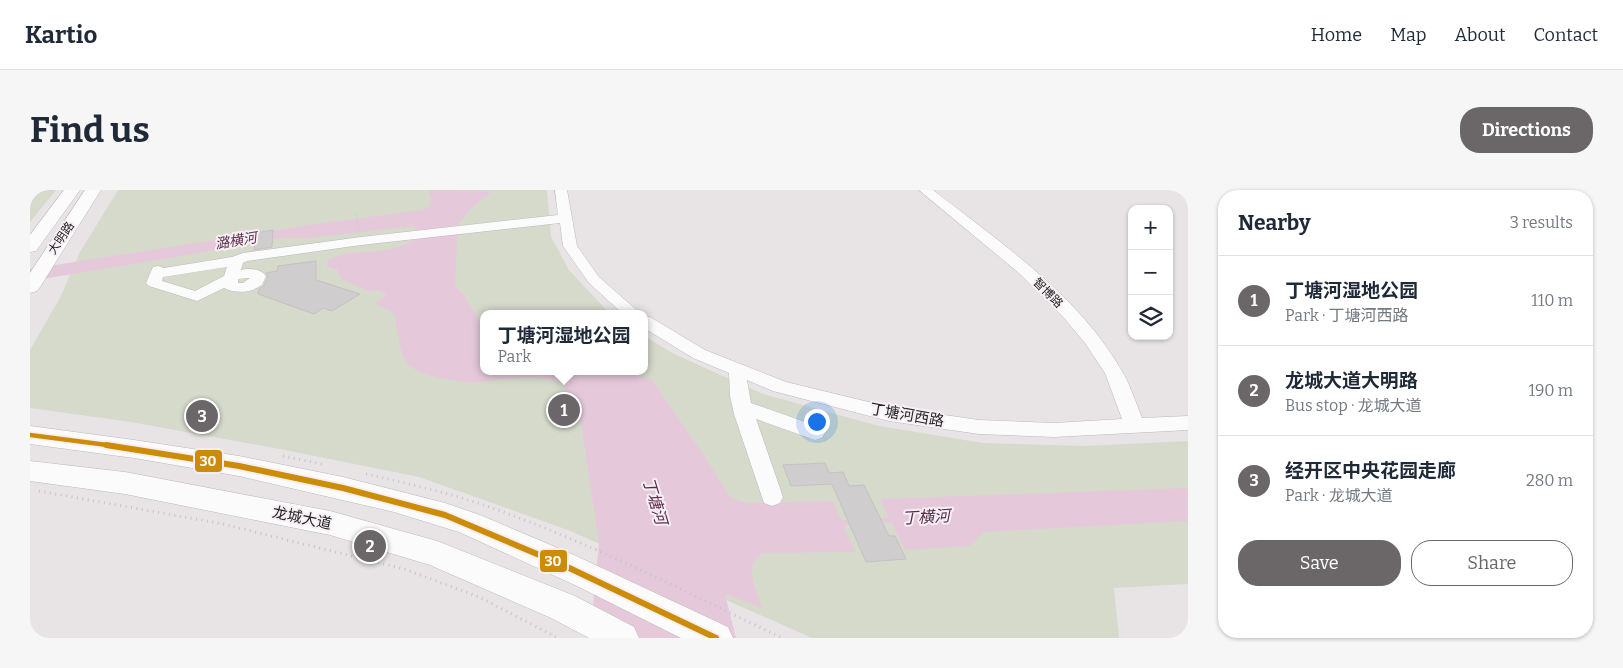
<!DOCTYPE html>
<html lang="en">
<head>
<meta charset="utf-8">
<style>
  :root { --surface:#fff; --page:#f6f6f7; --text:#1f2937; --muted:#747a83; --line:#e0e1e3; --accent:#6b6769 }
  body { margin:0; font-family:Bitter,"Noto Sans SC",serif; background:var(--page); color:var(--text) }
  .controls { position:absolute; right:15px; top:15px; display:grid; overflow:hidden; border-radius:10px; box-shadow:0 1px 4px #0004 }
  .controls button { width:45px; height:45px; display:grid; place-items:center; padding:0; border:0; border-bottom:1px solid var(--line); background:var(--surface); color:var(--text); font:25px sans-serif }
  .you { position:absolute; left:786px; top:231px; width:18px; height:18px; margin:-12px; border:4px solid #fff; border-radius:50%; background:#1a73e8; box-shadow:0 0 0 8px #1a73e833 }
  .badge { display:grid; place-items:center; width:32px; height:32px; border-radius:50%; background:var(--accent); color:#fff; font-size:16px; font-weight:700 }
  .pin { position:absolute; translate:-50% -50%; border:2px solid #fff; box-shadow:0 1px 5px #0006 }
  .popup { position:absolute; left:450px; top:120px; width:168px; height:65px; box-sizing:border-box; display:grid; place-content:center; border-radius:10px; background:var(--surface); filter:drop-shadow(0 1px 4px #0005); font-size:16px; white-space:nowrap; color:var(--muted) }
  .popup b { font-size:19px; color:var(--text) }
  .popup::after { content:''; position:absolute; left:50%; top:100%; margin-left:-10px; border:10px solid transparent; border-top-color:var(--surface) }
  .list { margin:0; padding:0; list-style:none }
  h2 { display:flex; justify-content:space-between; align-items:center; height:65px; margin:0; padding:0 20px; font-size:21px }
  h2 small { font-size:16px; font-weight:400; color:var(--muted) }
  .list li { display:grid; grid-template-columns:32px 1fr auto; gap:15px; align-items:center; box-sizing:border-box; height:90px; padding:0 20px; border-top:1px solid var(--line) }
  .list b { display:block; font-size:19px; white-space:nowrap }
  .list p { margin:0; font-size:16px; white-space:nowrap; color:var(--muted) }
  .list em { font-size:16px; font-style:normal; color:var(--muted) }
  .actions { display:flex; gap:10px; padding:15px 20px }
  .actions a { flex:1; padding:11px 0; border:1px solid var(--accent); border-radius:20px; text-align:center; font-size:18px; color:var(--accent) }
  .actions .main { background:var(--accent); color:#fff }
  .icon { flex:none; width:28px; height:28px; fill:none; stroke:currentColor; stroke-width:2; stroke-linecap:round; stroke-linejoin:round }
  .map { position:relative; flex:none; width:1158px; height:448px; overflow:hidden; border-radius:20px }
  header { display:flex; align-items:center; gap:30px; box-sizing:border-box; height:70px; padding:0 25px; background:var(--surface); border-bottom:1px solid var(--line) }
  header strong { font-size:24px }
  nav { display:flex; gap:28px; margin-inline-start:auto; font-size:18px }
  .intro { display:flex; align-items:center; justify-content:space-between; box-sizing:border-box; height:120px; padding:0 30px }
  h1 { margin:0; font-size:35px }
  .button { padding:12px 22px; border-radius:20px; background:var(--accent); color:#fff; font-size:18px; font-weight:700 }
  main { display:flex; gap:30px; padding:0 30px }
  aside { flex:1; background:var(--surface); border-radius:20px; box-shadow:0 1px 4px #0004 }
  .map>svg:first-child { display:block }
  .green { fill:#d5dacb }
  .water { fill:#e5c9db }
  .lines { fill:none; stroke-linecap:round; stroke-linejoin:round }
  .stream { stroke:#e5c9db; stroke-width:5 }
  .building { fill:#d0cdcf; stroke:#c4c1c3 }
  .minor-casing { stroke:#bbb9ba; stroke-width:1 }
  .major-casing { stroke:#bbb9ba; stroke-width:1 }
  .path-far1 { stroke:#c5c5c5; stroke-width:2; stroke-dasharray:0.5 2.5; stroke-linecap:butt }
  .path { stroke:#c5c5c5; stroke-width:3; stroke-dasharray:1 4.5; stroke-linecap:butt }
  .minor { fill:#fcfbfb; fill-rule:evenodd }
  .major { fill:#fcfbfb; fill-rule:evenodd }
  .bus-1-far1-casing { stroke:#f6f0f4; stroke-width:8 }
  .bus-1-casing { stroke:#f6f0f4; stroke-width:10 }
  .bus-1-far1 { stroke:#cd8c08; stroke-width:4.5 }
  .bus-1 { stroke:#cd8c08; stroke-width:6 }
  .labels { text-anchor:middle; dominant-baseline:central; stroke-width:4; stroke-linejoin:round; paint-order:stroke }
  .far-street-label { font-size:12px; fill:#272426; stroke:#f6f0f4 }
  .far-water-label { font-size:14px; font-style:italic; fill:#5d2d4e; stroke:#f6f0f4 }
  .street-label { font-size:15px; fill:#272426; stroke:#f6f0f4 }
  .water-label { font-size:16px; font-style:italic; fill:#5d2d4e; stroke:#f6f0f4 }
  .line-badge { stroke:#f6f0f4; stroke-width:2 }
  .badge-label { font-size:14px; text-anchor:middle; font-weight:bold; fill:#fff }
</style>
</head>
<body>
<header>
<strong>Kartio</strong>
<nav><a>Home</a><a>Map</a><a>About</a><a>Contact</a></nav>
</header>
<div class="intro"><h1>Find us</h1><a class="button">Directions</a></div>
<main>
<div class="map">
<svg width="1158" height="448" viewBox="0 0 1158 448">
  <rect width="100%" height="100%" fill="#e8e4e6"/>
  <path class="green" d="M3 0H26L0 32V3Z
    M88 0H517L521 47 539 80 580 124H454V181H614V146L644 164 733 204 849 236 953 253 1054 256 1158 251V394L1084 398 1089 448H782L538 340 389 287 255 260 101 232 0 218V160L31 106 50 62Z"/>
  <path class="water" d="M398 0 461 1C457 8 451 9 445 15 439 20 435 28 428 34L425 96 434 105 450 132 454 135V181H605L608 186 622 190 675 267 698 304 704 309 718 313 803 311 825 362 733 363C712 374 727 400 732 418L695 404 706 448H560L569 353 551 233 532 193C502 181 476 191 445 192 428 193 387 186 376 172 371 166 365 132 365 124L345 113 357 104 347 100 341 102 311 89 308 80 297 77C297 73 298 70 302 68 313 62 325 63 337 62 355 61 375 57 390 47L384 36 279 48H253L204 55 177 62 0 91V79L278 35 392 20 400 16 401 9Z
    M1158 298V331L954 342 939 356 875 360 850 309Z"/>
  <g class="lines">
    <path class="stream" d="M848 331 865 330
      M808 333 825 332"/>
  </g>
  <path class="building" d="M243 40 242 57 224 60 226 43Z
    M286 71V90L330 104 302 121 293 118 284 124 228 104 229 99 234 96 238 87 236 83 247 81 248 76Z
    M795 273 799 283 813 282 819 296 834 295 859 346H865L876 369 836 372 802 294 761 296 753 275Z"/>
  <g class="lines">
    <defs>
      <path id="minor" d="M525 0H537L547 56 569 87 611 124H593L559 93 533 56 530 33 331 55 217 71 213 73 211 80C219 78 230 78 236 86L232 95C220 103 207 104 194 98L167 111 119 96 116 93 123 77 128 76 134 78 202 67 213 63 331 47 528 25ZM197 77 194 86 165 101 132 91 133 87ZM218 88H220L213 93H208V89Z
        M889 0H903C971 53 1050 106 1093 183 1101 197 1106 213 1112 228L1158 226V240L1024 247 949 244 859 231 743 201 717 190 721 213 792 238 795 243 792 248 785 250 726 229 753 307 750 313 742 316 734 313 704 224 700 206 699 183 663 168 614 138V126L620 127 675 160 756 192 859 217 949 230 1024 233 1092 229 1075 183 1055 153 1035 129 990 84Z"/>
      <path id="major" d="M34 0H50L6 61 0 62V45Z
        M55 0H71L10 97 7 101 0 103V83Z
        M0 236 104 250 209 266 313 287 415 313 450 325 544 365 698 437 703 448H651L547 396 429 342 364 322 209 286 104 268 0 254Z
        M0 271 95 282 300 321 407 351 545 406 604 437 609 448H559L521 428 400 375 300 345 95 304 0 291Z"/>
    </defs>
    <use href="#minor" class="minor-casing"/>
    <use href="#major" class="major-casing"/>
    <path class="path-far1" d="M326 24 329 40"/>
    <path class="path" d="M253 266 292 274
      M336 284C376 293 415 302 454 315 557 351 654 401 752 448
      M9 301 193 334 374 379 449 407 528 448"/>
    <use href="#minor" class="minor"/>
    <use href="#major" class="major"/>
    <defs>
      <path id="bus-1-far1" d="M0 245 85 256"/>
      <path id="bus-1" d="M76 255 209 276 313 298 415 325 533 375 686 448"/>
    </defs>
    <use href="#bus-1-far1" class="bus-1-far1-casing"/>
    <use href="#bus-1" class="bus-1-casing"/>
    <use href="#bus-1-far1" class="bus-1-far1"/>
    <use href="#bus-1" class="bus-1"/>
  </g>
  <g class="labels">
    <g class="far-street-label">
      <text transform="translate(31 48) rotate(-56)">大明路</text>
      <text transform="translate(1018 103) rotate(45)">智博路</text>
    </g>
    <g class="far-water-label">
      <text transform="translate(206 51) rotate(-9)">潞横河</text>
    </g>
    <g class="street-label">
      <text transform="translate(877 225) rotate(10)">丁塘河西路</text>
      <text transform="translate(272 328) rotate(12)">龙城大道</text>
    </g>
    <g class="water-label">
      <text transform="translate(625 311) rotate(73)">丁塘河</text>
      <text transform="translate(896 327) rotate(-3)">丁横河</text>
    </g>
  </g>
  <g class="line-badge">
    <rect x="164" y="259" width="29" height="24" rx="5" fill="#cd8c08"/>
    <rect x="509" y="359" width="29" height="24" rx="5" fill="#cd8c08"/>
  </g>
  <g class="badge-label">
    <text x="178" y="276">30</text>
    <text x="523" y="376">30</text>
  </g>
</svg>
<div class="controls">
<button>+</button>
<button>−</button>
<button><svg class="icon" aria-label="layers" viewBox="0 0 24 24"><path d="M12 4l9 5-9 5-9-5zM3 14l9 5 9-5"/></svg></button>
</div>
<div class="you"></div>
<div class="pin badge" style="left:534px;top:220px">1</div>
<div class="popup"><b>丁塘河湿地公园</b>Park</div>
<div class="pin badge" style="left:340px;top:356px">2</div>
<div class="pin badge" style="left:172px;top:226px">3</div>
</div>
<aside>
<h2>Nearby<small>3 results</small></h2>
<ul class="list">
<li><span class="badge">1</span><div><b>丁塘河湿地公园</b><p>Park · 丁塘河西路</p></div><em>110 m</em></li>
<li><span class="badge">2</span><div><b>龙城大道大明路</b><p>Bus stop · 龙城大道</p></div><em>190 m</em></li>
<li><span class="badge">3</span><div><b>经开区中央花园走廊</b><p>Park · 龙城大道</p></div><em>280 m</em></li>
</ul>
<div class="actions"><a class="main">Save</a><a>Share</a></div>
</aside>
</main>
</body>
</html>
